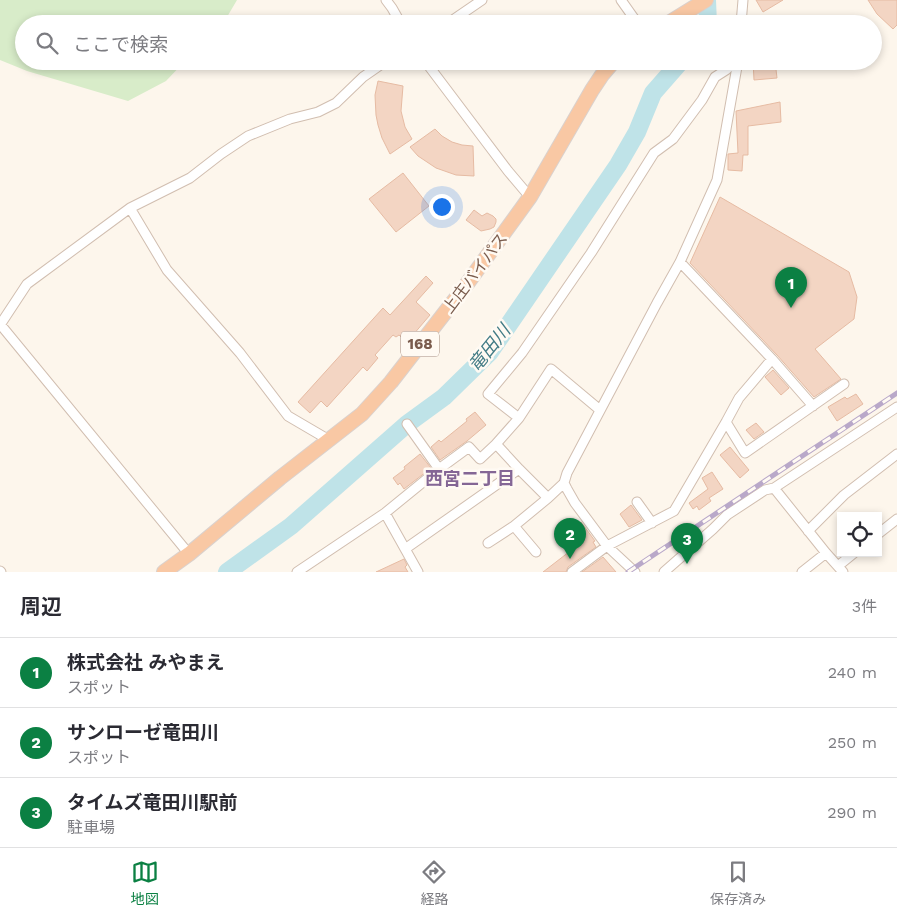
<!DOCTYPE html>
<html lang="ja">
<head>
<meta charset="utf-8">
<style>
  :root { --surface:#fff; --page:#f2f2f3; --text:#2b2b33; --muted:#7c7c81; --line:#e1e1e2; --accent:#0b8043 }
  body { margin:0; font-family:"Work Sans","Noto Sans JP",sans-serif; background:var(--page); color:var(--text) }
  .controls { position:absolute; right:15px; bottom:15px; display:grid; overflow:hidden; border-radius:0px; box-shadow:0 2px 8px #0003 }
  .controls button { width:45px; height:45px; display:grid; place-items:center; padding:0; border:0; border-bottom:1px solid var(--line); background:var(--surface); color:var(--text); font:25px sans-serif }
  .you { position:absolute; left:441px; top:206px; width:18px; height:18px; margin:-12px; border:4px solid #fff; border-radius:50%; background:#1a73e8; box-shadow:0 0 0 8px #1a73e833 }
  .badge { display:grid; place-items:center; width:32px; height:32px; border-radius:50%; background:var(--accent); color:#fff; font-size:16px; font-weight:700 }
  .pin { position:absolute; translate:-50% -41px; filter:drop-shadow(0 1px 2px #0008) }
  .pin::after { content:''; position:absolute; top:26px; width:18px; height:15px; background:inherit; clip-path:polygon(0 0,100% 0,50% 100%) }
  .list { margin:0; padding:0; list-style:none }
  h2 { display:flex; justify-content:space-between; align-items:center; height:65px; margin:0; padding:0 20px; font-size:21px }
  h2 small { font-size:16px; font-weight:400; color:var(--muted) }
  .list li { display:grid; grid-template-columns:32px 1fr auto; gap:15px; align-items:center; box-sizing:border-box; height:70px; padding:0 20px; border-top:1px solid var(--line) }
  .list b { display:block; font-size:19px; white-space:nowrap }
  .list p { margin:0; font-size:16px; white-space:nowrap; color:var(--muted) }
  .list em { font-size:16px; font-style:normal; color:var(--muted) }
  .icon { flex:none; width:28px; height:28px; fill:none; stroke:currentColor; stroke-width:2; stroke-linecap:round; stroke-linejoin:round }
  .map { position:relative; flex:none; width:897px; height:572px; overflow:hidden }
  .search { position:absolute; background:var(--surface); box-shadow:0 2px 8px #0003; left:15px; right:15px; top:15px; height:55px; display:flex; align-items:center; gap:12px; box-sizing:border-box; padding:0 18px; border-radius:28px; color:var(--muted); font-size:19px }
  .sheet { height:275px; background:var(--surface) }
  nav { display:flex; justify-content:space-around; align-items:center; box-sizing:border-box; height:70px; border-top:1px solid var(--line); background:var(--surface); font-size:14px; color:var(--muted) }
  nav a { display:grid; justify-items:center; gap:2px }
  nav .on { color:var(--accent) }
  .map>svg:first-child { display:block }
  .green { fill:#d8ecc9 }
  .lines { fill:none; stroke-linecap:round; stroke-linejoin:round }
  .river { stroke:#bfe3e8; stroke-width:18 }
  .building { fill:#f3d5c3; stroke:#e6bba3 }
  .minor-casing { stroke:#d1beb0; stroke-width:11 }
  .trunk-casing { stroke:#dad1cd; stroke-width:16 }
  .minor { stroke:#fff; stroke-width:9 }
  .trunk { stroke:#f9c8a4; stroke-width:14 }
  .rail-casing { stroke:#b9a8c9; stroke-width:5 }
  .rail { stroke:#fffaf3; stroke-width:3; stroke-dasharray:9; stroke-linecap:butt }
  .labels { text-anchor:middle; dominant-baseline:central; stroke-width:5; stroke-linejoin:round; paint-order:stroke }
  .shield { fill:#fffaf3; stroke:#a28b7f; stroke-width:1 }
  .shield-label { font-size:15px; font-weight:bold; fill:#7a5c4d }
  .street-label { font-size:16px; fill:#7a5c4d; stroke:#fffaf3 }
  .water-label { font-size:18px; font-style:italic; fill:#437c86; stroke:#fffaf3 }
  .neighbourhood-label { font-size:18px; font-weight:bold; fill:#846695; stroke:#fffaf3 }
</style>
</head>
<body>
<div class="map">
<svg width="897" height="572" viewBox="0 0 897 572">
  <rect width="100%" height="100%" fill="#fdf6ec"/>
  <path class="green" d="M0 0H237L227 17 221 24H24V61H185L166 81 128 101 27 71 0 60Z"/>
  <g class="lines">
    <path class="river" d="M707 0 708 24
      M227 572 291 526 407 424 444 397 490 352 618 165 637 132 653 93 681 61"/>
  </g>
  <path class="building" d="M756 0H783L763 12Z
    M868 0H897V25L893 29 877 14Z
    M753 61H775L777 78 754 80Z
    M378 81 403 86 401 111 405 127 412 139 390 154 382 138 378 125 376 115 375 95Z
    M780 102 781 122 748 126V155H743L742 171 728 170V154L738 153 736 111Z
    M435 129 442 136 452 142 462 145 473 146 474 176 456 175 436 168 418 156 410 147Z
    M403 173 429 206 396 232 369 199Z
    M720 197 849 272 857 297 854 319 815 349 841 379 814 397 777 355 690 263Z
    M474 210 482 216 487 213 493 216 496 219V222L494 227 490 229 481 231 466 220Z
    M426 276 433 283 416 302 430 315 407 342 399 335 396 337 393 335 375 355 378 358 367 371 363 367 327 407 321 401 310 413 298 402 383 308 390 315Z
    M773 370 789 388 781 395 765 377Z
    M856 394 863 404 837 421 828 407 845 397 847 399Z
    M475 412 486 425 467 441 440 460 431 447 439 440 441 442 467 421 466 419Z
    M756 423 764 432 754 439 746 430Z
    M730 447 749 470 740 478 720 455Z
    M420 454 431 468 404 489 400 483 398 485 393 478 405 469 404 467Z
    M712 472 723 489 709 498 711 501 699 510 697 506 693 509 689 503 708 489 702 478Z
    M631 505 642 520 629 527 620 514Z
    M581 522 595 541 593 542 596 547 568 567 566 572H543L578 545 568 532Z
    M603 557 616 572H582Z
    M404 559 407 565 405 567 408 572H376Z"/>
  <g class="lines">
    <defs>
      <path id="minor" d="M386 0 392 8 401 24
        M621 0 638 24
        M447 24 482 0
        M741 24 743 0
        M425 61 508 171 530 197
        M130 208 167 270 240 353 288 416 329 440
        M680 262 772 359 813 406
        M0 324 189 554
        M0 325 27 284 130 208 190 178 221 154 248 136 290 119 318 112 336 103 363 77 386 61
        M519 418 488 394 522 353 591 253 654 153 673 139 702 100 715 77 726 70 735 61
        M726 422 745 453 844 384
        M407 424 439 469
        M496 444 519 418 551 369 600 410
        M774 488 826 553 843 572
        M637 502 652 523
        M385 513 418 572
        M514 526 536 552
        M808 531 844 495 897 454
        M878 534 897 519
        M488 543 514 526 548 498
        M405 549 519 469
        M838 566 854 553
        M0 571 1 572
        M297 572 385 513 439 469 469 447 480 459 496 444 519 469 548 498 564 483
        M572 572 607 546 674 511 726 422 739 398 772 359
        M635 572 607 546 575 503 567 489 564 483 567 473 657 303 680 262 717 180 738 61
        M664 572 713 529 727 515 765 490 774 488 897 407
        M802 572 826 553"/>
      <path id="trunk" d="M667 24 706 0
        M164 572 189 554 280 478 362 414 391 382 464 288 530 197 592 90 602 75 614 61"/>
    </defs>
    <use href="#minor" class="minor-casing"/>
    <use href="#trunk" class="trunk-casing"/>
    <use href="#minor" class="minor"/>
    <use href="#trunk" class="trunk"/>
    <defs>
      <path id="rail" d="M628 572 897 393"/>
    </defs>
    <use href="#rail" class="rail-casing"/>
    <use href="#rail" class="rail"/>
  </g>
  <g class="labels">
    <rect class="shield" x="401" y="331.5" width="38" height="25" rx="4"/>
    <g class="shield-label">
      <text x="420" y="344">168</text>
    </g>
    <g class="street-label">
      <text transform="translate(475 273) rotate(-53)">上庄バイパス</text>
    </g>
    <g class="water-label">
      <text transform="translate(489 348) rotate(-51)">竜田川</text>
    </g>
    <g class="neighbourhood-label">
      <text x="470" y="478">西宮二丁目</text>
    </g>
  </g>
</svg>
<div class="controls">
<button><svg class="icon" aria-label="locate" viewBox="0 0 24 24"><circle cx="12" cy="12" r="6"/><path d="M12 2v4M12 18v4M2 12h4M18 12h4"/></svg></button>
</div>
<div class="you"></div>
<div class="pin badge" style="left:791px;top:308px">1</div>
<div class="pin badge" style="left:570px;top:559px">2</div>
<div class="pin badge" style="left:687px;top:564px">3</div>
<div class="search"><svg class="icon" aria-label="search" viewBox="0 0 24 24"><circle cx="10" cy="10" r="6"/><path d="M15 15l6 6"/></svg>ここで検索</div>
</div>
<section class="sheet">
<h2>周辺<small>3件</small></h2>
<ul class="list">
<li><span class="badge">1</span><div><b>株式会社 みやまえ</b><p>スポット</p></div><em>240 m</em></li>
<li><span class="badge">2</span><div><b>サンローゼ竜田川</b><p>スポット</p></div><em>250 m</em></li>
<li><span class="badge">3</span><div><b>タイムズ竜田川駅前</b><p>駐車場</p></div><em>290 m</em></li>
</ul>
</section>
<nav>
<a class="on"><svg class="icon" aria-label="map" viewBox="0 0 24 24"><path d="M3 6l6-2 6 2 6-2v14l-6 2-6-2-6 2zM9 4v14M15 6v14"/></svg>地図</a>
<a><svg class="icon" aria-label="directions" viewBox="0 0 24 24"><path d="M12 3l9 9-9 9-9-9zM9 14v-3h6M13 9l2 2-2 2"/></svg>経路</a>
<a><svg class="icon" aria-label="saved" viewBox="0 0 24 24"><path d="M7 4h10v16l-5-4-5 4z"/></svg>保存済み</a>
</nav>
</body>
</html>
